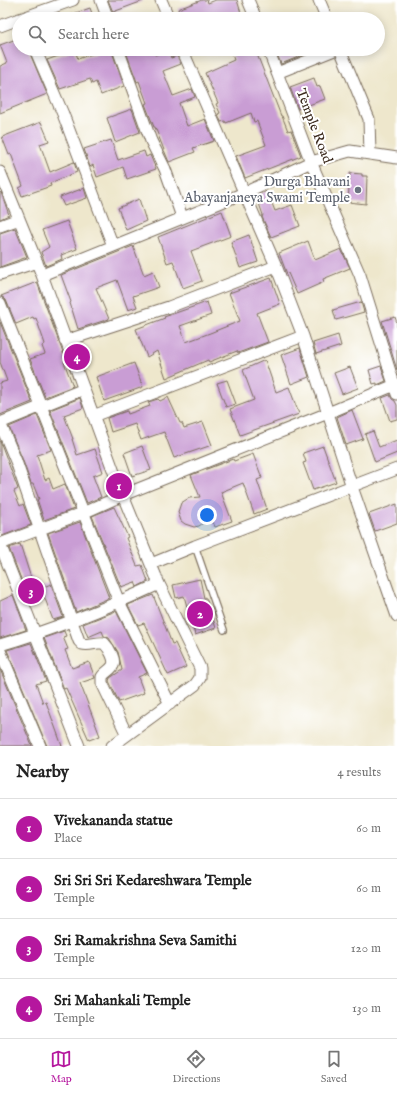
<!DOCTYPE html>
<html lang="en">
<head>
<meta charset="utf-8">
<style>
  :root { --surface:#fff; --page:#f2f2f2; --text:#222; --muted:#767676; --line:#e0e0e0; --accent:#b5179e }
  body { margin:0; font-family:"IM FELL English",serif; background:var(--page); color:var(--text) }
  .you { position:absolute; left:207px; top:515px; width:14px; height:14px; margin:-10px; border:3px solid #fff; border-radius:50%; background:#1a73e8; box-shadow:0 0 0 6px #1a73e833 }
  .badge { display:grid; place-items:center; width:26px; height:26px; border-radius:50%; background:var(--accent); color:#fff; font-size:13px; font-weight:700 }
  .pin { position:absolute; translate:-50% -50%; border:2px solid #fff; box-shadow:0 1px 4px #0006 }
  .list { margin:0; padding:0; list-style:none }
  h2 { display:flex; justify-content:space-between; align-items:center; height:52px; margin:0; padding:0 16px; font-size:17px }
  h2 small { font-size:13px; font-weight:400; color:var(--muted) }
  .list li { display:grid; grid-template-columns:26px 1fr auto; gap:12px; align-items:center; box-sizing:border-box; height:60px; padding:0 16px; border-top:1px solid var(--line) }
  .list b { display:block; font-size:15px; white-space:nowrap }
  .list p { margin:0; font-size:13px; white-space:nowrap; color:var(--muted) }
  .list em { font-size:13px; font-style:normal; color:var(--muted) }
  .icon { flex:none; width:22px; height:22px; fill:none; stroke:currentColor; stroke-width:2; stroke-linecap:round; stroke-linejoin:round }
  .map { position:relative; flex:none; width:397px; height:746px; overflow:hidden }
  .search { position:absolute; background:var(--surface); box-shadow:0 2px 10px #0003; left:12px; right:12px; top:12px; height:44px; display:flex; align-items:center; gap:10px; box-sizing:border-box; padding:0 14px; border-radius:22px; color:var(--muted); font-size:15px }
  .sheet { height:292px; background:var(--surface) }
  nav { display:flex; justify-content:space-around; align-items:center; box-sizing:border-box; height:56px; border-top:1px solid var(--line); background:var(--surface); font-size:11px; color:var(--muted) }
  nav a { display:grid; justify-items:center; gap:2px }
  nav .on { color:var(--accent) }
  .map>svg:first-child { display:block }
  .building { fill:#c99dd4 }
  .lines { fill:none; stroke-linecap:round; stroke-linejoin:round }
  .service-casing { stroke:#7a6c5b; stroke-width:8 }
  .minor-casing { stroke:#7a6c5b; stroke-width:13 }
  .service { stroke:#fff; stroke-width:5.5 }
  .minor { stroke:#fff; stroke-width:11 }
  .worship-dot { fill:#6b7280; stroke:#fff; stroke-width:1.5 }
  .labels { text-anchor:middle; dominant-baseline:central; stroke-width:4; stroke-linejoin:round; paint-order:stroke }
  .street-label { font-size:14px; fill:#3b2a1e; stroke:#fff }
  .worship-label { font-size:14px; fill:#5b616d; stroke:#fff; text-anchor:end }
</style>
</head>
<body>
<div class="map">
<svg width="397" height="746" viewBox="0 0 397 746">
  <rect width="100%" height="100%" fill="#fff"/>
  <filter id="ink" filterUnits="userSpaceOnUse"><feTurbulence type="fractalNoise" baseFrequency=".025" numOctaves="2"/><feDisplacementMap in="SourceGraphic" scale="8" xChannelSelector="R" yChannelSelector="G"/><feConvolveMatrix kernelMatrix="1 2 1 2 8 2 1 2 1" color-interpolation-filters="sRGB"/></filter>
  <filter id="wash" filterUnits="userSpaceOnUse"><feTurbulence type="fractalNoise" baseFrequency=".012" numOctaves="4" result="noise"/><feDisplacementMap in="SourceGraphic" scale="16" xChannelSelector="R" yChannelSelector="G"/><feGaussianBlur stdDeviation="0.9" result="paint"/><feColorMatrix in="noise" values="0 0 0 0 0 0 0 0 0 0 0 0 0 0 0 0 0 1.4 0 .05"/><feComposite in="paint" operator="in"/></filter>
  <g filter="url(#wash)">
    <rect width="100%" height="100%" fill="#eee7cc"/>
    <g id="blocks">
      <path class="building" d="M108 0H142L143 1 113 12Z
        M202 0H207L208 3 216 0H237L241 13 225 19H181L178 9Z
        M90 8 94 19H62V18Z
        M19 38V49H28L47 94 0 113V66L7 63 0 45Z
        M105 49H111L124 86 101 95 96 82 92 84 90 79 60 89 47 60 75 50 78 59Z
        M125 49H153L155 55 168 50 171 58 177 56 181 64 163 71 173 96 192 89 195 97 179 103 187 126 205 119 214 141 193 148 195 152 169 162 164 150 155 127H154L145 104 147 103 139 81 137 82Z
        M230 49H255L281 116H282L288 131 291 130 301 156 245 178 236 156 266 145 257 121 254 122 251 113 226 123 225 121 221 122 218 114 220 113 216 104 218 103 205 73 234 60Z
        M275 49H318L281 64Z
        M314 78 317 87 320 86 325 99 298 109 290 87Z
        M132 109 140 132 115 142 107 118Z
        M41 122 49 141 40 144 50 172 74 162 77 172 50 183 51 186 22 196 19 188 23 186 11 154 9 155 2 137Z
        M111 140 118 160 144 151 146 157 150 155 156 169 127 179 123 167 97 177 93 165 90 167 84 149Z
        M350 173 362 174V176H367L366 204 348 202Z
        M84 188 87 198 64 206 60 197Z
        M267 191 275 211 292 205 300 226 271 237 262 217 263 215 256 195Z
        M1 192 9 215 0 219V193Z
        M139 199 146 221 126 230 118 208Z
        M222 211 231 236 191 251 202 281 183 288 173 261 167 263 158 237Z
        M67 221 77 249 61 255 62 259 46 266 41 252 49 247 42 230Z
        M15 228 27 257 0 267V233Z
        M249 235 258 262 240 268 231 242Z
        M308 241 315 260 341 249 350 268 323 279 324 282 297 294 288 273 287 274 279 253Z
        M133 246 144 275 153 271 159 287 133 296 137 307 128 310 117 280 96 288 109 319 78 329 70 303 71 302 61 275Z
        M271 278 280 304 257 313 268 342 238 353 237 351 209 362 208 360 166 378 157 351 147 357 136 329 165 318 164 317 207 302 211 315 180 326 186 342 210 333 240 321 229 293Z
        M37 282 66 361 64 362 73 386 45 397 30 359 45 354 42 346 45 344 36 318 34 319 33 317 16 324 6 300 1 296Z
        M361 302 364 312 336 320 333 310Z
        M395 317 397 323V370L382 321Z
        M0 322 32 402 0 415V383L7 381 0 362Z
        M338 335 341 346 316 354 313 343Z
        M300 348 309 377 291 384 281 355Z
        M265 360 276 392 289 387 299 414 240 435 230 409 254 400 243 370Z
        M134 363 143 387 104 401 96 377Z
        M381 366 386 381 377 385V383L373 384 369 370Z
        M350 367 358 388 342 394 334 373Z
        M227 380 236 404 226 407 217 383Z
        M390 395 392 399 395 401 397 405V419L390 421 382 398Z
        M168 397 180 423H182L184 428 203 422 212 445 174 458 164 432 141 440 135 424 111 432 107 418 127 411 128 414 150 406 148 402 158 399 160 401Z
        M80 398 83 408 64 415 73 439H72L77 455 95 449 103 472 93 476 101 497 87 503 50 410Z
        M352 410 363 439 346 445 337 417Z
        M37 415 51 450 37 455 45 480 49 478 53 489 65 484 74 509 44 520 37 499H39L33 484H31L22 458 9 427Z
        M373 431 379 447 397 440V453L375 462 365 434Z
        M0 441 18 489 14 491 20 506 23 504 31 525 2 536 0 531Z
        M142 446 151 470 132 476 124 453Z
        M323 446 336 482 313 490 303 463 306 462 303 453Z
        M253 454 262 478 257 480 267 509 254 514 243 483 221 492 232 521 215 527 211 517 199 526 194 527 185 524 181 521 178 512 181 503 189 498 200 497 191 475 233 459 234 461Z
        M397 504V523L375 531 369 514Z
        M114 507 128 537 126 538 137 566 142 565 148 581 137 587 135 582 121 587 92 516Z
        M80 522 109 598 76 612 48 533Z
        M20 544 31 578 32 577 35 585 37 584 41 592 28 597 9 548Z
        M200 579 204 598H206L216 628 195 635 184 596 176 598 173 585Z
        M51 584 63 617 53 620 41 588Z
        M13 595 26 630 0 638V601Z
        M153 595 172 644 175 643 186 667 168 675 144 623 138 625 128 605Z
        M116 611 147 673 138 677 144 693 119 702 109 681 110 678 122 670 118 652 109 638 104 636 102 631 88 637 83 624Z
        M64 631 66 636 63 637 68 649 65 650 72 668 89 662 95 678 80 683 100 736 89 740 66 688 64 689 44 638Z
        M31 643 46 681 36 684 43 703 46 702 62 746H47L7 650Z
        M0 669 32 746H0Z"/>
    </g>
  </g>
  <g filter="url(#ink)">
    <use href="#blocks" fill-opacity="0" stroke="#7a6c5b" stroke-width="1"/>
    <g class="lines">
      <defs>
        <path id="service" d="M195 546 224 630"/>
        <path id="minor" d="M101 0 108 19
          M161 0 169 19
          M248 0 256 19
          M319 0 327 19
          M20 19 73 0
          M0 26 19 19
          M35 49 63 114 113 246
          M118 49 151 141 165 169 182 217
          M182 49 276 266 303 336 352 487 397 616
          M268 49 311 162 360 275 397 394
          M277 73 337 49
          M370 154 397 158
          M0 172 42 275 119 486 159 584 200 668V678L195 685 112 746
          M0 226 19 219
          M0 274 37 262
          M42 275 244 193 311 162 350 151 370 154 369 119 340 49
          M0 303 119 602 170 704
          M65 341 169 307 276 266
          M93 416 303 336
          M0 423 16 461 47 551 79 641 82 644C90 646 96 642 104 643 109 648 117 661 112 667 109 671 104 673 102 677V683L127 735
          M0 423 84 389
          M151 564 195 546 397 469
          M0 645C55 629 107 608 159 584
          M0 651 40 746
          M79 746 0 544 83 513 123 495 328 413 397 384"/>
      </defs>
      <use href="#service" class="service-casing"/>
      <use href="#minor" class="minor-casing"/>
      <use href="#service" class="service"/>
      <use href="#minor" class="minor"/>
    </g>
  </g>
  <circle class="worship-dot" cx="358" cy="190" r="4"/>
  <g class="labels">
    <g class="street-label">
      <text transform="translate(314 126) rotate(69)">Temple Road</text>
    </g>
    <g class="worship-label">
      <text x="350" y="182">Durga Bhavani<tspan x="350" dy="16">Abayanjaneya Swami Temple</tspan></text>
    </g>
  </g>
</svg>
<div class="you"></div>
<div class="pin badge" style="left:119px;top:486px">1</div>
<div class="pin badge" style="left:200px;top:614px">2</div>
<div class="pin badge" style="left:31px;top:591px">3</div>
<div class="pin badge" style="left:77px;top:357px">4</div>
<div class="search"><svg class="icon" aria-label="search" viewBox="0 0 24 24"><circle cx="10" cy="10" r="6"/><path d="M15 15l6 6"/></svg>Search here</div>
</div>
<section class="sheet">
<h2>Nearby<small>4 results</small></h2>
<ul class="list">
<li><span class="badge">1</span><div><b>Vivekananda statue</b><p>Place</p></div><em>60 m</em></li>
<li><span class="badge">2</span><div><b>Sri Sri Sri Kedareshwara Temple</b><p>Temple</p></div><em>60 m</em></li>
<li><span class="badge">3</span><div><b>Sri Ramakrishna Seva Samithi</b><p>Temple</p></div><em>120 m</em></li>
<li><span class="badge">4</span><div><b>Sri Mahankali Temple</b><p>Temple</p></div><em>130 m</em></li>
</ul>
</section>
<nav>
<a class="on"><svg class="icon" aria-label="map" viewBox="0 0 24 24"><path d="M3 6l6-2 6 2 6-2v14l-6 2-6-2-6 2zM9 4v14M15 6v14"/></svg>Map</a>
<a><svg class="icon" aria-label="directions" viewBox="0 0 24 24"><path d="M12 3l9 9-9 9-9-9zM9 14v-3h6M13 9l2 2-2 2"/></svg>Directions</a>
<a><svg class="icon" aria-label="saved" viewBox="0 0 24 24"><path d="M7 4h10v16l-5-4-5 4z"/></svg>Saved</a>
</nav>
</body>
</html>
